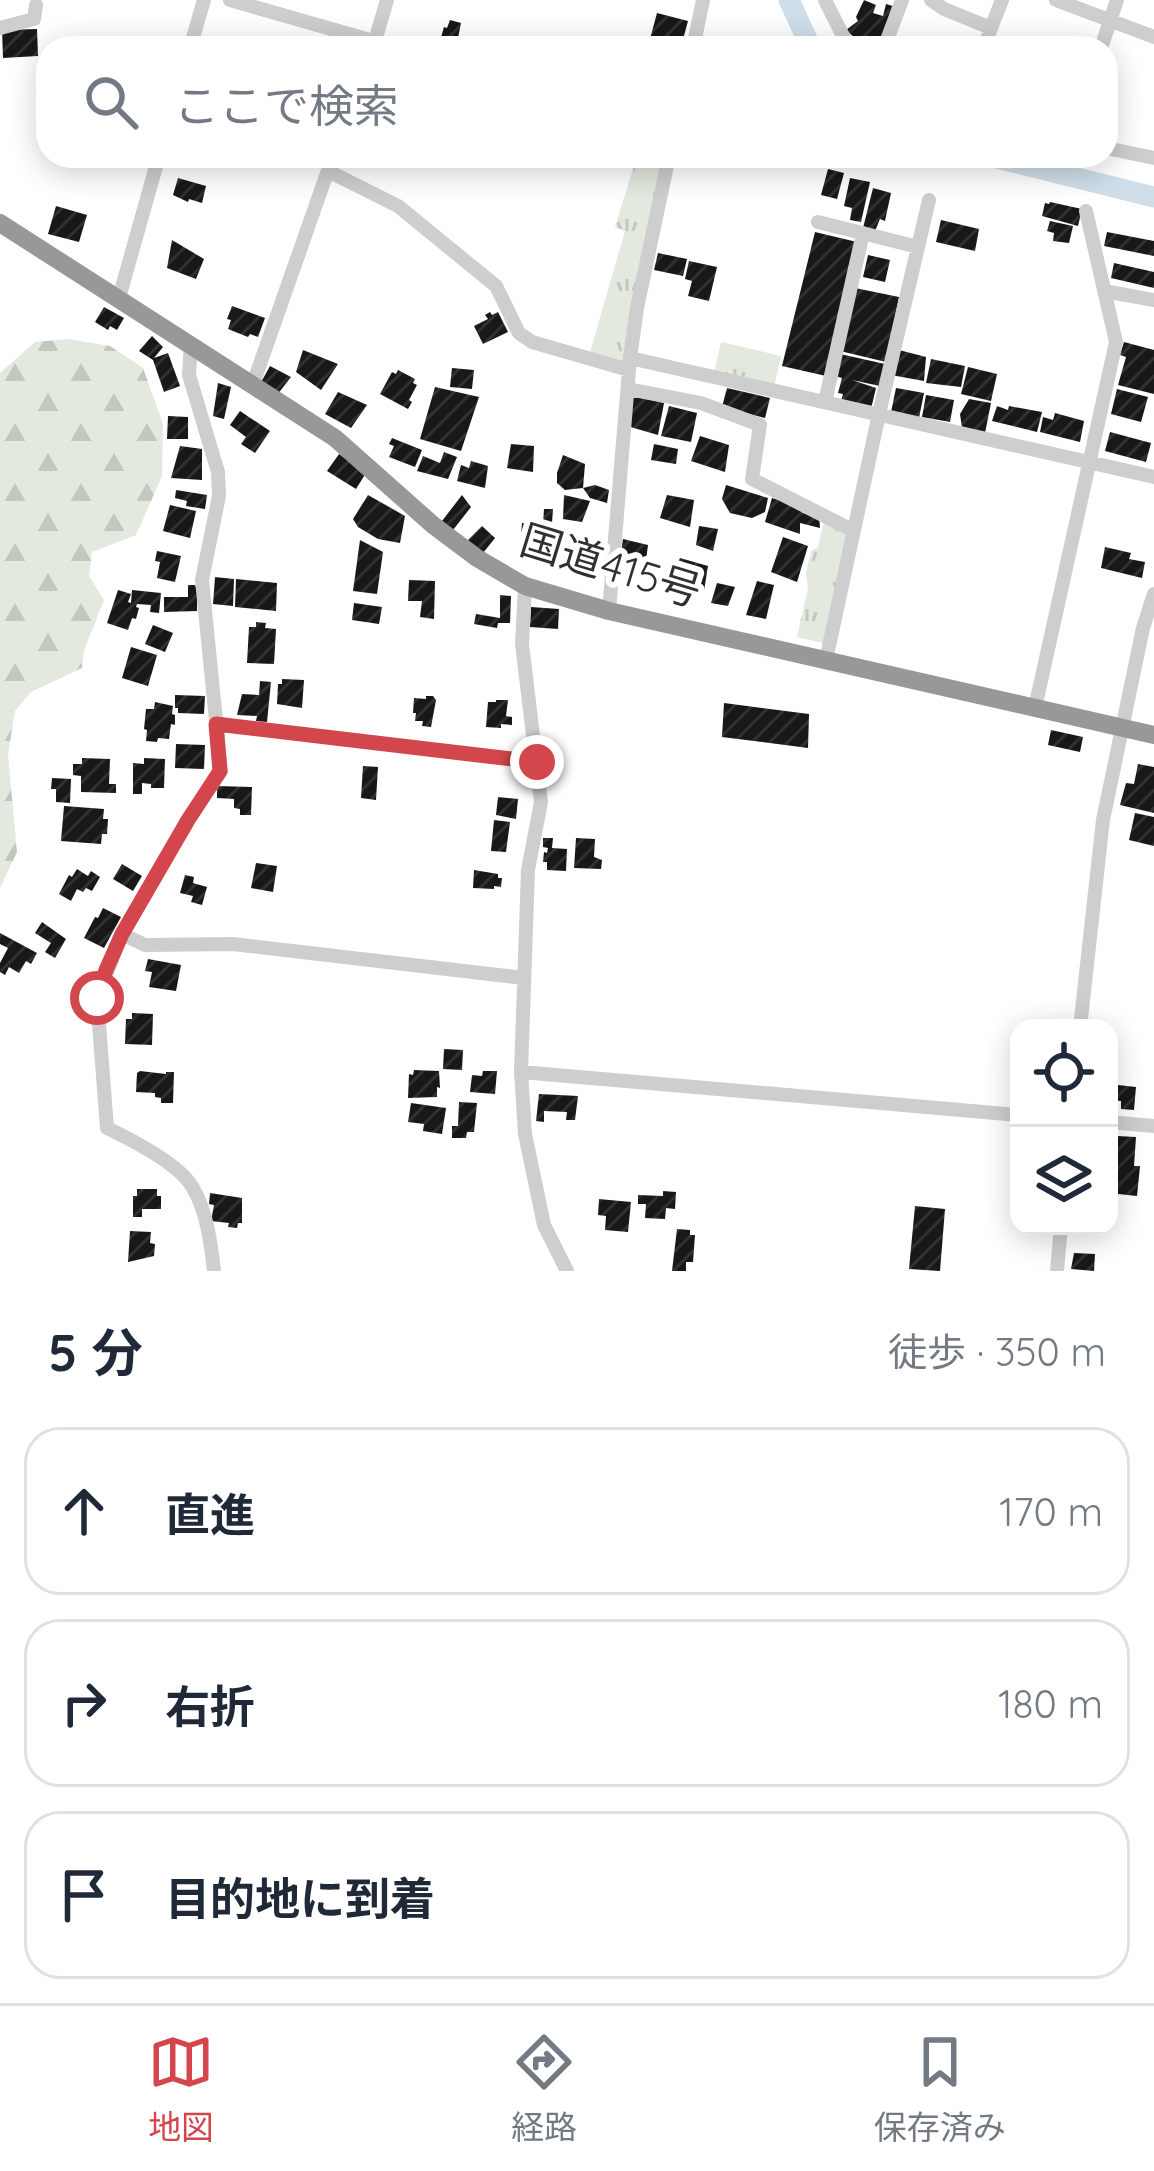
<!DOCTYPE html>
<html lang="ja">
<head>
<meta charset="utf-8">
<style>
  :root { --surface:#fff; --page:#f6f6f7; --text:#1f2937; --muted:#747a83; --line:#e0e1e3; --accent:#d3474c }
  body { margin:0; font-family:Quicksand,"Noto Sans JP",sans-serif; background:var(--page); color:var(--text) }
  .controls { position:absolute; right:36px; bottom:36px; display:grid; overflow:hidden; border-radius:24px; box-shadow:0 6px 30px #0003 }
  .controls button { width:108px; height:108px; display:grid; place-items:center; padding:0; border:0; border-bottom:3px solid var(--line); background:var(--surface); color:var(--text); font:60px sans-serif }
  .stop { position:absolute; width:36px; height:36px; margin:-27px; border:9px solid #d3474c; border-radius:50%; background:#fff }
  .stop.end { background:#d3474c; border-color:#fff; box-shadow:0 3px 12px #0008 }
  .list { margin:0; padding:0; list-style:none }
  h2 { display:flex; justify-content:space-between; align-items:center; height:156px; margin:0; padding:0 48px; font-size:51px }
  h2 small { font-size:39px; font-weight:400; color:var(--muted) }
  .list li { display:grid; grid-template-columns:78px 1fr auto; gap:36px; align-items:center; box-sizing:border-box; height:168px; margin:0 24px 24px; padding:0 24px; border:3px solid var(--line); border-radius:36px }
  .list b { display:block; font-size:45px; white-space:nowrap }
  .list em { font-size:39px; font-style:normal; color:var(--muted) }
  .icon { flex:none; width:66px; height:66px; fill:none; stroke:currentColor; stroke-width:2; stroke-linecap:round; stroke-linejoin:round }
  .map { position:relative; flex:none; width:1154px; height:1271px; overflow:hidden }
  .search { position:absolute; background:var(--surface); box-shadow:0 6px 30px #0003; left:36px; right:36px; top:36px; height:132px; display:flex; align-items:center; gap:30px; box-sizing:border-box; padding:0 42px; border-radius:36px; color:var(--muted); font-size:45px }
  .sheet { height:732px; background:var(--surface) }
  nav { display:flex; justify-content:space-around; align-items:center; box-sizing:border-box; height:168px; border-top:3px solid var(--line); background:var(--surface); font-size:33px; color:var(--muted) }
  nav a { display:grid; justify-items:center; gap:6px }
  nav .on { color:var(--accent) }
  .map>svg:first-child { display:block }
  .grass { fill:url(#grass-tufts) }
  .forest { fill:url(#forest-firs) }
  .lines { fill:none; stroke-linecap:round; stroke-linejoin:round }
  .river { stroke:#cfdee9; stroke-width:21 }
  .building { fill:url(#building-hatch) }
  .minor { stroke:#cecece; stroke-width:14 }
  .highway { stroke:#989898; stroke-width:18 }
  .route { stroke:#d3474c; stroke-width:15 }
  .labels { text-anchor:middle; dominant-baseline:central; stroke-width:12; stroke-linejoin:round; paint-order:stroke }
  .street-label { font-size:42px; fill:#313131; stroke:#fff }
</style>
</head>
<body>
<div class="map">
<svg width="1154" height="1271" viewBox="0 0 1154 1271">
  <defs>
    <pattern id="grass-tufts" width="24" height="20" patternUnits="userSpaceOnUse" patternTransform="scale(3)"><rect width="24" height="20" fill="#e3e9de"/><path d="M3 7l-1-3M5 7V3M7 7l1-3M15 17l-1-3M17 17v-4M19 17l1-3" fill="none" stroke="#c3c8bf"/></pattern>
    <pattern id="forest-firs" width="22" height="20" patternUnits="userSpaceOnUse" patternTransform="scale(3)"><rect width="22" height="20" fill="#e3e9de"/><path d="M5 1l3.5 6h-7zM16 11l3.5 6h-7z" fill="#c3c8bf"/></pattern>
    <pattern id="building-hatch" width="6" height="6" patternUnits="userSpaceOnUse" patternTransform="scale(3)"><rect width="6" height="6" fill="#181818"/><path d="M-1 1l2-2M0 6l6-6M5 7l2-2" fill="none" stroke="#313131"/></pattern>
  </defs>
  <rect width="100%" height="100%" fill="#fff"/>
  <path class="grass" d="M637 156H664L626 364 589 356 625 231 615 227Z
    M721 342 781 356 774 387 714 373Z
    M829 521 851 532 827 644 797 637 808 588 806 573 811 551 818 547 823 525Z"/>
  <path class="forest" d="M68 339 110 346 143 368 163 424 162 476 136 535 92 552 89 576 104 600 84 650 82 668 31 692 15 711 8 755 17 852 0 888V373L35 342Z"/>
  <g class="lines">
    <path class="river" d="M789 0 811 48
      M989 156 1154 197"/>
  </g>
  <path class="building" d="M864 0 876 5 873 13 883 16 886 4 896 7 884 40 876 37 866 48 846 30 858 21 856 17Z
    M657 13 688 21 681 47 650 39Z
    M450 20 461 23 456 48H438L444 27 447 28Z
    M37 29 38 56 3 58 2 30Z
    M828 169 844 173 837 199 821 195Z
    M178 178 206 186 202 203 189 199 188 202 173 195Z
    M850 178 870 182 861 222 850 220 852 208 844 206Z
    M873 188 891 193 885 221 880 219 875 231 863 228Z
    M1050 202 1082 209 1078 226 1042 216 1045 203 1049 204Z
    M56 206 87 215 79 242 48 234Z
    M941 220 979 229 975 251 936 242Z
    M1050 221 1073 226 1069 243 1053 241 1054 233 1047 231Z
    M815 232 857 242 826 376 782 366Z
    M1107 232 1154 241V256L1104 246Z
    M172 240 204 259 196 279 167 268Z
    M658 253 687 259 683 276 654 270Z
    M868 255 890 260 885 282 863 277Z
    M689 261 717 267 709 301 688 296 692 281 685 279Z
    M1114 263 1154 272V288L1111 278Z
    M855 288 899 297 886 362 840 351Z
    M232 306 265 318 258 337 250 334 248 337 228 329 231 320 227 319Z
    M104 307 124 318 117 330 110 326 108 330 95 322Z
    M490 312 492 315 498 312 508 332 483 344 474 326 488 319 485 315Z
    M152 336 163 347 154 358 168 353 180 386 164 392 153 360 139 351Z
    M1124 342 1154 350V394L1118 385 1126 357 1120 355Z
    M303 350 338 364 321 390 296 372Z
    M899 350 926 357 924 381 891 375Z
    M840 354 885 364 880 386 852 380 876 388 871 409 841 401 843 394 838 393 842 378 835 376Z
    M931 359 965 366 961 387 926 383Z
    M270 366 291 377 277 395 260 384Z
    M968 367 997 374 991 401 961 394Z
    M452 368 474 370 472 389 450 387Z
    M398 370 415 379 413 383 417 385 409 400 412 402 408 409 380 394 392 372 396 374Z
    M218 383 231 387 224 419 213 416Z
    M435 387 479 397 461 451 420 439Z
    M727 388 770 398 765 418 722 407Z
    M896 388 924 393 919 418 891 412Z
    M1117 389 1148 397 1141 422 1111 414Z
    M338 392 367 405 351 428 325 414Z
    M629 395 664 403 658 435 627 426Z
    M926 395 954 400 950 422 922 417Z
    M969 399 991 403 985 433 962 428 960 414Z
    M669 406 697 413 691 442 661 436Z
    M997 406 1008 410 1009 406 1042 412 1037 432 992 421Z
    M240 411 270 431 255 453 241 444 246 437 230 425Z
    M1055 413 1084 421 1080 442 1040 432 1043 417 1053 420Z
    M168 416 188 417V439H167Z
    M1110 432 1151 443 1146 462 1105 451Z
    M700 436 729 445 725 472 691 461Z
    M392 438 422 450 415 467 389 457 394 446 389 444Z
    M511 444 534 446 533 472 507 468Z
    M654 444 678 449 676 464 651 460Z
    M180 446 202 449V480L171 478Z
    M444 452 457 457 448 479 417 471 423 456 440 463Z
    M339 454 366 473 356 489 327 471Z
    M563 455 585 464 583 488 595 485 609 490 607 503 590 498 583 488 565 490 557 483V473Z
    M471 461 488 466 485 488 457 481 461 465 469 468Z
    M726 485 768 498 765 512 752 518 730 513 722 499Z
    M176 490 207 495 205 509 186 506 187 501 175 498Z
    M368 495 405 516 400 543 378 539 358 527 353 519Z
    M462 495 471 507 453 530 442 521Z
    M564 495 590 501 582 522 563 519Z
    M667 495 694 500 690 527 660 518Z
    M772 498 804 508 802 513 819 515 820 528 800 523V534L765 522Z
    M170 505 196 511 190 538 163 531Z
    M544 509H553L550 550 520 548 522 523 543 524Z
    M482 526 495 538 483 553 467 541Z
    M699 526 718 529 713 551 696 545Z
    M783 537 808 546 797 582 771 572Z
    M623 539 648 545 645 568 620 559Z
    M360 540 383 552 377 594 353 591Z
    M1105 547 1131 553 1129 559 1145 562 1142 578 1101 568Z
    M157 551 181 556 175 582 157 578 160 562 155 561Z
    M680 558 708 566 704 591 670 581Z
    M215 577 234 579 233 606 213 604Z
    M236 579 277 583 276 611 235 607Z
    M409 580 435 581 434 619 420 617 422 601H408Z
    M757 581 774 585 766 619 746 615Z
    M717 583 735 587 728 606 711 603Z
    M188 585H195L197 590V611L164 612V597H188Z
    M118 590 131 594 128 602 131 603 132 590 161 593 159 613 150 612 151 605 137 604 136 607 139 608 136 619 132 618 128 630 107 623Z
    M500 595 511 596 510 623H498L497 628 474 624 476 614 500 618Z
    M354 603 382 607 379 624 352 620Z
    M531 607 559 609 558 629 530 627Z
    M256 622 266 623 265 628 276 629 274 664 247 663 249 627H256Z
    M153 625 173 633 165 652 145 644Z
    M131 647 157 655 148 686 122 678Z
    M282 679 304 680 302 708 277 704 278 684H282Z
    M260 681 271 682 267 722 256 721 257 716 237 715 242 694 259 695Z
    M175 695 205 696 204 714 178 713V708H175Z
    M426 696H433L436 700 431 727 422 726 423 721H415L416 713H413L414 698 426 699Z
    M496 700H508L506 716 512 717V725L501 724V728L486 727 488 702H496Z
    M155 702 173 706 172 714 175 715V725L171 724 169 739 158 738 157 742 146 741 147 730 144 729 146 709H154Z
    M724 703 809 714 808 748 722 737Z
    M1051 730 1083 737 1080 752 1048 745Z
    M176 744 205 745 204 769 175 768Z
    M82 758 110 759 109 784H116V793L81 792V776L73 775V764H82Z
    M144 758 165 759 164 788H151V784L142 783V794H133V763L144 764Z
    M1138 764 1154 767V813L1120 805 1126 783 1134 784Z
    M363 766 378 767 376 800 361 798Z
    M52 778 71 779 70 803 56 802V789H51Z
    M217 786 252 787 251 815H240V809L234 808V799L217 798Z
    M498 797 518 799 516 819 496 815Z
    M64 806 104 809 103 819H108L107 834H102L101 844 61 841Z
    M1135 813 1154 817V846L1129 840Z
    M494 820 510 822 506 852 491 851Z
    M543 838H553L552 848 567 849 566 871 547 870V862H543L544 852 547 853 548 848 543 847Z
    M576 838 595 839 594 857 602 860 601 869 574 868Z
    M256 863 277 866 273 892 251 888Z
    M122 864 142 876 133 891 113 879Z
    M77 869 88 876 91 871 100 877 92 891 86 888 83 892 77 889 71 901 59 894 69 875 72 877Z
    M474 870 498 874V878H502L501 887 494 886V889L473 888Z
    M185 875 194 877 193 883 207 887 202 905 191 902 193 896 180 893Z
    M103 908 121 917 104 948 84 938 95 917 98 918Z
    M42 922 66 939 55 958 45 952 51 943 35 933Z
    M0 933 37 953 31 964 26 961 19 973 9 967 5 975 0 972V963L8 948 0 944Z
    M148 959 181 965 176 991 149 987 152 972 145 971Z
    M132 1013 153 1014 152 1045 125 1044 126 1019H132Z
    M444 1049 463 1050 462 1070 443 1069Z
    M414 1070 439 1071 440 1088 437 1087V1097L408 1098 409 1074 413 1075Z
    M140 1071 166 1074V1072H174L173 1103H161V1098L155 1097V1093L136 1092 137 1073Z
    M483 1071H497L495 1094 470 1092 472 1075 482 1076Z
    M1109 1084 1136 1087 1134 1110 1121 1109V1101L1109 1100Z
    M539 1094 578 1096 575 1120H566L567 1112 544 1111V1122L536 1121Z
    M459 1102 477 1103 474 1132H467L466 1138H452V1126H458Z
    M411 1103 446 1108 442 1134 423 1131 424 1124 408 1122Z
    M1117 1136 1136 1137 1134 1166H1140L1137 1196 1109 1193V1163L1115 1164Z
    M137 1189H157V1196H161V1209H142V1217H133V1196H137Z
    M663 1191 676 1192 675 1209 666 1208 665 1219 645 1218 646 1204H638V1195L663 1196Z
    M210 1193 242 1198V1223H238L237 1228 228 1227 229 1223 211 1221 214 1205 209 1204Z
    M599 1199 631 1202 628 1232 605 1230 606 1216 598 1215Z
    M915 1206 945 1209 940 1271 909 1269Z
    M677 1229 690 1230V1235H695L693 1262H686V1271H672Z
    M130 1231 151 1232 150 1243 155 1244 154 1256 128 1262Z
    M1074 1253 1095 1254 1094 1271 1071 1269Z"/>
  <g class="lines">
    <path class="minor" d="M230 0 398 48
      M825 0 849 48
      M931 0 944 9 991 28 984 48
      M1056 0 1154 37
      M0 28 34 19 36 5
      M991 28 1002 0
      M190 48 204 0
      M373 48 387 0
      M693 48 703 0
      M884 48 902 0
      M1101 48 1117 0
      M1106 148 1154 158
      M328 171 398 206 496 286 519 333 532 342 629 370
      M818 222 918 247
      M1104 291 1154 300
      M119 298 159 156
      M191 344 189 375 218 472 219 496 202 580 221 771 188 820 122 934 97 998 107 1128C132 1140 180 1164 193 1188 207 1212 211 1244 214 1271
      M630 358 1154 477
      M253 384 333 156
      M628 389 701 403 760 425 752 479 854 531
      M825 402 863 233
      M525 586 522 644 541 802 528 870 521 1072 525 1134 544 1225 567 1271
      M609 611 630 358 637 308 669 156
      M826 660 879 414 929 200
      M1035 708 1116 342 1086 211
      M216 724 537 762
      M122 934 145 945 233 944 524 978
      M1080 1028 1103 820 1143 628 1154 594
      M521 1072 1019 1115
      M1109 1122 1154 1126
      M1057 1271 1061 1226"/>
    <path class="highway" d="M0 223 335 438 433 525 477 558 525 586 609 611 1154 735"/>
  </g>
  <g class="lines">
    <path class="route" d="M97 998 106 970 122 934 188 820 220 771 216 724 537 762"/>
  </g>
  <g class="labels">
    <g class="street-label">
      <text transform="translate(611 565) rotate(17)">国道415号</text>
    </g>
  </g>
</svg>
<div class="controls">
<button><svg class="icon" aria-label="locate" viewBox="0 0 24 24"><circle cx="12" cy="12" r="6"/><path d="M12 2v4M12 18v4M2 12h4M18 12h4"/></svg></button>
<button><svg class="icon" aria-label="layers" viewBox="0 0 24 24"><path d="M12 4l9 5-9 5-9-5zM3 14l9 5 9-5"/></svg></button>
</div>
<div class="stop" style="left:97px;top:998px"></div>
<div class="stop end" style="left:537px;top:762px"></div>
<div class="search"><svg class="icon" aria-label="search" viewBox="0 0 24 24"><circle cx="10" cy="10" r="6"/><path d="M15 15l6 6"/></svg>ここで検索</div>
</div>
<section class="sheet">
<h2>5 分<small>徒歩 · 350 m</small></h2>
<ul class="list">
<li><svg class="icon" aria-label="ahead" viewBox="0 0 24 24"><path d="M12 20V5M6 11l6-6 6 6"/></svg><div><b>直進</b></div><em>170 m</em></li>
<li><svg class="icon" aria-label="right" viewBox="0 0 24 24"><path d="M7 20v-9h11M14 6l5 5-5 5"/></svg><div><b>右折</b></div><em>180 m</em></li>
<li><svg class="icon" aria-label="arrive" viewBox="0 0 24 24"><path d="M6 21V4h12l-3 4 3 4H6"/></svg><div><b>目的地に到着</b></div></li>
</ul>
</section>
<nav>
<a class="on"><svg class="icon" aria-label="map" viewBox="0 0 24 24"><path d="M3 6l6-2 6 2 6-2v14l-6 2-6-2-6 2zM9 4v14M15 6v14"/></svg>地図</a>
<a><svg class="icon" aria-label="directions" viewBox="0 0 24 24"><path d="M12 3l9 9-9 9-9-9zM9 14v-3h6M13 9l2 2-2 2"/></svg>経路</a>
<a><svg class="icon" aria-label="saved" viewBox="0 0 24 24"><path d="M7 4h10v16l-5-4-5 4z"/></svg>保存済み</a>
</nav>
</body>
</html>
